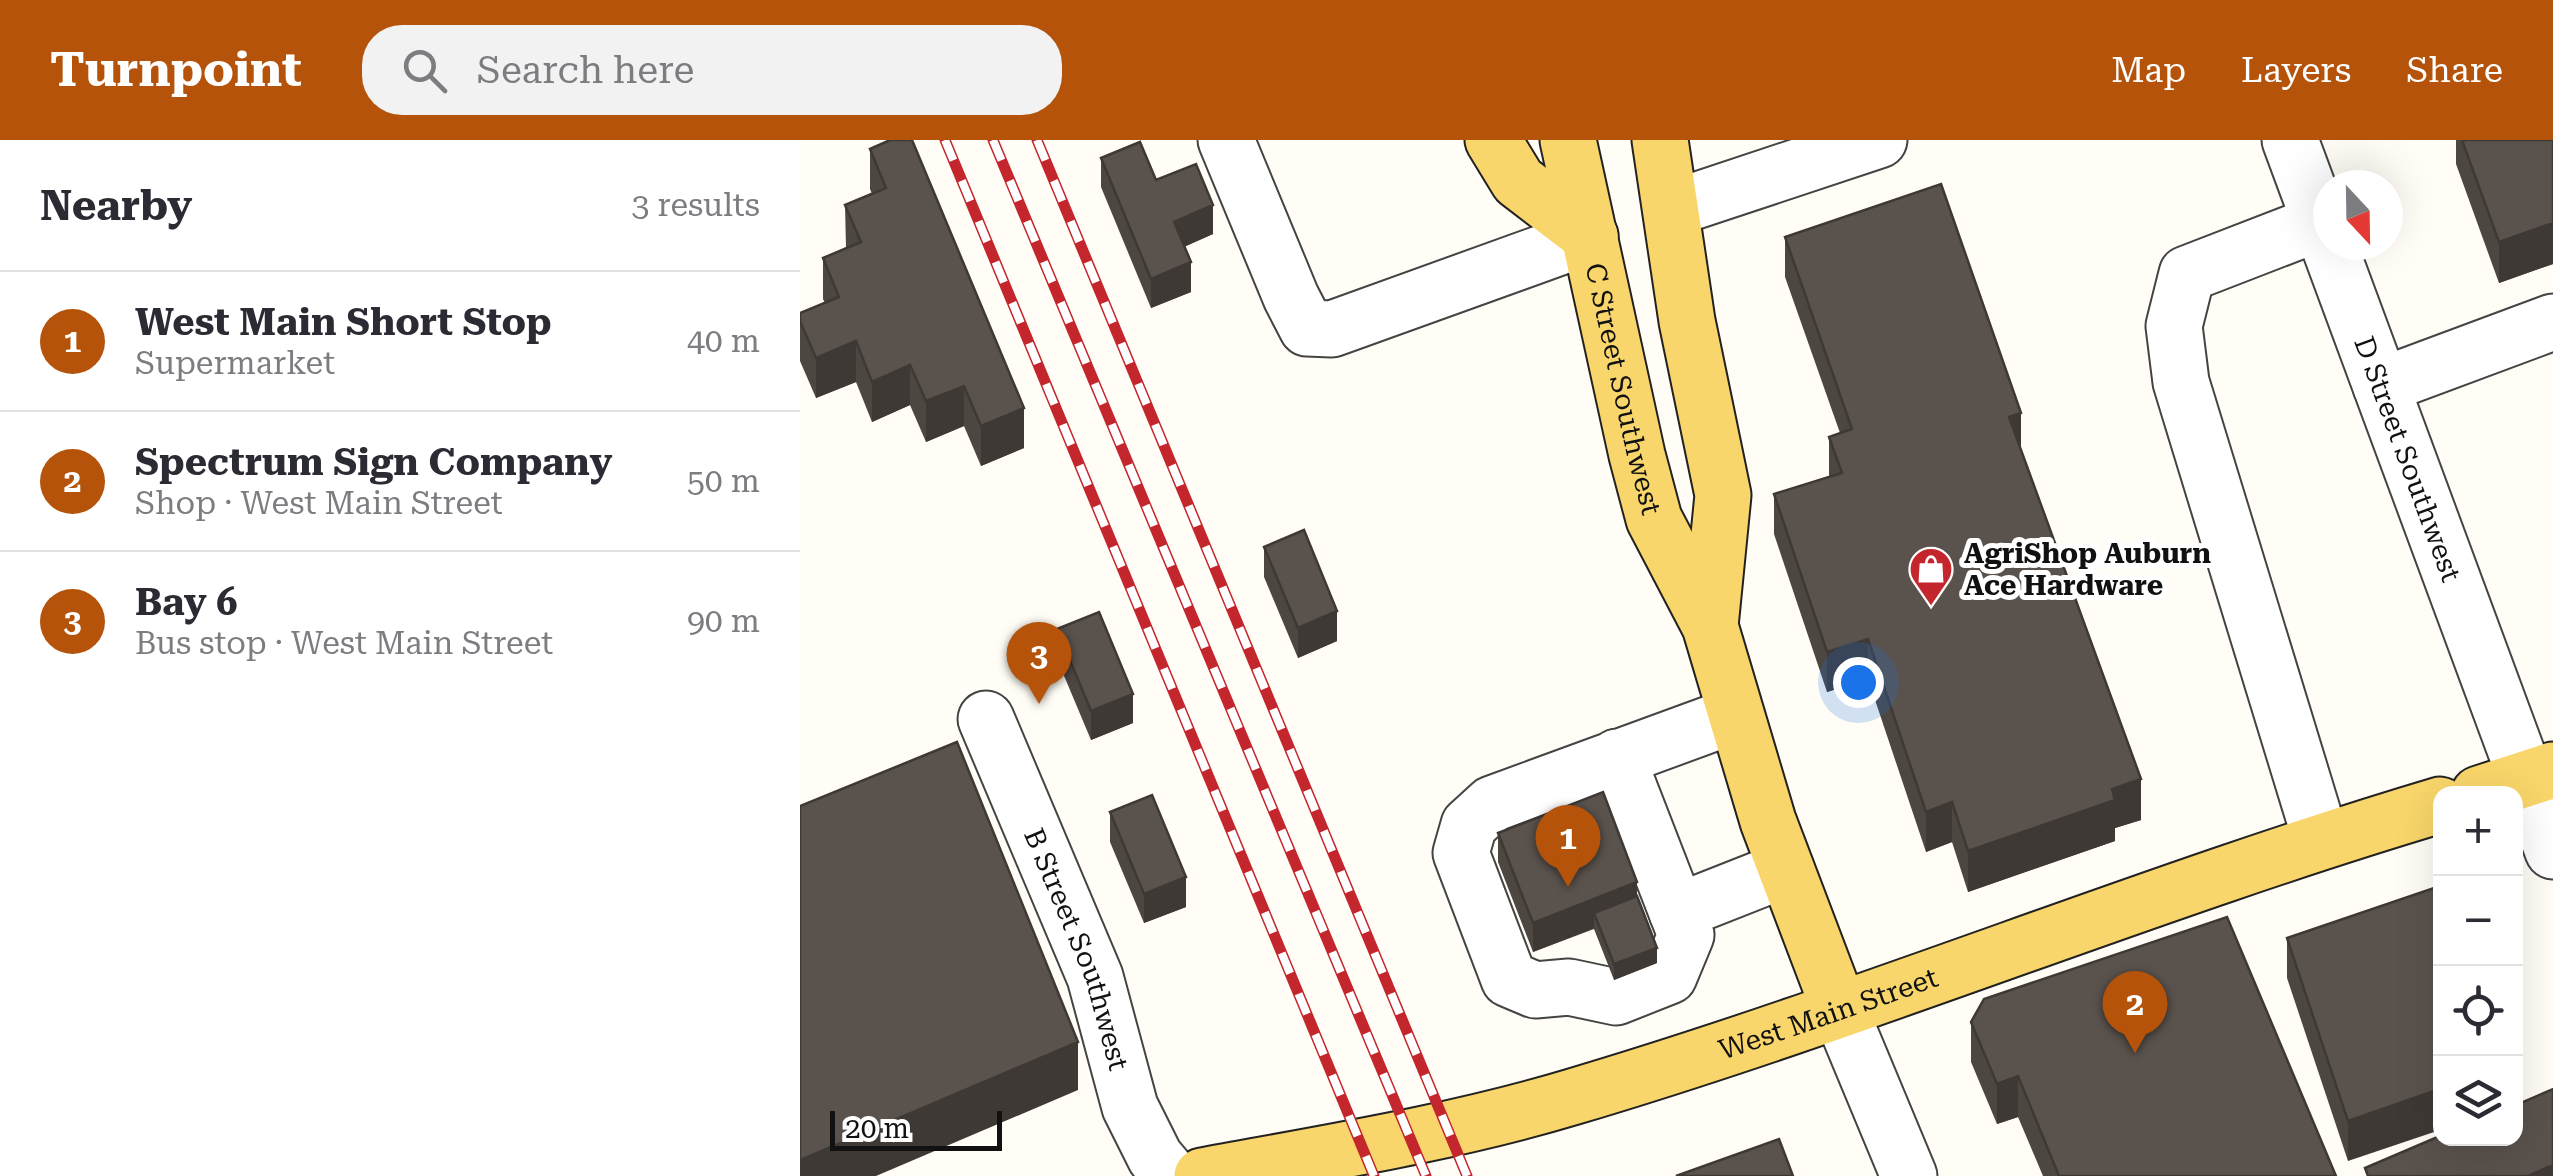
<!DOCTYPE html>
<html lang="en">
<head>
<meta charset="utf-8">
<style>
  :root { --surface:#fff; --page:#f2f2f3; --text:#2b2b33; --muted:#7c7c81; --line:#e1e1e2; --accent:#b45309 }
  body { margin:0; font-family:"Roboto Serif",serif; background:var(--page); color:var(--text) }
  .controls { position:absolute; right:30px; bottom:30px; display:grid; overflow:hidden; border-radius:20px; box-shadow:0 10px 40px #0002 }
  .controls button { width:90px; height:90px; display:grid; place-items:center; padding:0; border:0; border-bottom:2px solid var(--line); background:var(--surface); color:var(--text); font:50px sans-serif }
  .compass { position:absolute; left:1513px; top:30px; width:90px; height:90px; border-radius:50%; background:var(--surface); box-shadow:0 10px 40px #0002; rotate:158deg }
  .scale { position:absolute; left:30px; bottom:25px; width:172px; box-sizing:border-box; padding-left:10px; border:5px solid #111; border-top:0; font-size:28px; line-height:35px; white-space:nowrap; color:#111; -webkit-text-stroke:8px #fff; paint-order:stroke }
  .you { position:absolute; left:1058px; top:542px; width:35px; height:35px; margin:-25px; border:8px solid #fff; border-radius:50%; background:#1a73e8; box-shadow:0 0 0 15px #1a73e833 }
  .badge { display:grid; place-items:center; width:65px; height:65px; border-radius:50%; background:var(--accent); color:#fff; font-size:32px; font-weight:700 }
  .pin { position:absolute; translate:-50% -82px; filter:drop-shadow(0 2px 5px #0008) }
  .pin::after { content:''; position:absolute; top:52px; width:35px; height:30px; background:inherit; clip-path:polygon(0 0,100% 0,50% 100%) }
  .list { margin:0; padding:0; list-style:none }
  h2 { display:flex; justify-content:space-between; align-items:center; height:130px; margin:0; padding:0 40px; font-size:42px }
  h2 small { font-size:32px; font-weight:400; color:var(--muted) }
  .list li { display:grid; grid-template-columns:65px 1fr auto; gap:30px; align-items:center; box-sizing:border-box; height:140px; padding:0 40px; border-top:2px solid var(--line) }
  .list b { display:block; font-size:38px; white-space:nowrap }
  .list p { margin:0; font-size:32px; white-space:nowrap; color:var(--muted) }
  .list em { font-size:32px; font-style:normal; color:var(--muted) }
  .icon { flex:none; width:55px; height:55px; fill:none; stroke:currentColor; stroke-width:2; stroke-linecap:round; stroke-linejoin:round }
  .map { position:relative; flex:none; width:1753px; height:1036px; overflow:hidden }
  header { display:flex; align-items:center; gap:60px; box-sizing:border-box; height:140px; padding:0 50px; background:var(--accent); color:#fff }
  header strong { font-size:48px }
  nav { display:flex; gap:55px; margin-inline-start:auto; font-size:35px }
  .search { width:700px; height:90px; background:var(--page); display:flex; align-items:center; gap:25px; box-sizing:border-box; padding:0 35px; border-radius:40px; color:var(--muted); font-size:38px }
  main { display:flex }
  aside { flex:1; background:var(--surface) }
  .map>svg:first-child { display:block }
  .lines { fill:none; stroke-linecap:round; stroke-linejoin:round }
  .minor-casing { stroke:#444; stroke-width:59 }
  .major-casing { stroke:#222; stroke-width:59 }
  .minor { stroke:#fff; stroke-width:55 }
  .major { stroke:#f9d66b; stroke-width:55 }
  .rail-casing { stroke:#c4262e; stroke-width:11 }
  .rail { stroke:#fff; stroke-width:8; stroke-dasharray:22; stroke-linecap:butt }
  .wall { fill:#4d4742 }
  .shaded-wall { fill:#3f3936 }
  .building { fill:#5a524d; stroke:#3f3936; stroke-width:2.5 }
  .labels { text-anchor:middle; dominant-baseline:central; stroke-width:10; stroke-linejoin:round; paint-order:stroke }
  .street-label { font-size:28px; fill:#111; stroke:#fff }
  .poi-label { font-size:28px; font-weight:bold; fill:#111; stroke:#fff; text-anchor:start }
</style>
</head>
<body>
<header>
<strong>Turnpoint</strong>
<div class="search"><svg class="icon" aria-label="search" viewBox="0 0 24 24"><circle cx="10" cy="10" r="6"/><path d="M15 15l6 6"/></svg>Search here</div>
<nav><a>Map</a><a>Layers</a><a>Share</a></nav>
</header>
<main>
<aside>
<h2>Nearby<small>3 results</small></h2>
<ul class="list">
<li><span class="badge">1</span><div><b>West Main Short Stop</b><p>Supermarket</p></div><em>40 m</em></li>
<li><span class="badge">2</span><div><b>Spectrum Sign Company</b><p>Shop · West Main Street</p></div><em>50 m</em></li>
<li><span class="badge">3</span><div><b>Bay 6</b><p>Bus stop · West Main Street</p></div><em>90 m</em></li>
</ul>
</aside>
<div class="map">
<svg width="1753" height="1036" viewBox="0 0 1753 1036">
  <rect width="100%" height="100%" fill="#fffdf5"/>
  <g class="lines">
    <defs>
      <g id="minor">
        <path d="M426 0 491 157 507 188 532 189 790 96"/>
        <path id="s1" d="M1490 0 1753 711"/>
        <path d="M871 69 1079 0"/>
        <path d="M1519 83 1387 134 1374 186 1381 242 1521 700"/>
        <path d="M1581 246 1753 182"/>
        <path id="s2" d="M186 579 295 837 330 967 355 1017 371 1036"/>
        <path d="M817 617 886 795 869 836 816 857 769 847 735 850 709 839 661 713 669 685 692 664 935 575"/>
        <path d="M877 772 986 729"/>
        <path d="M1039 868 1109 1036"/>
      </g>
      <g id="major">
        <path d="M693 0 718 41 790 96"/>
        <path id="s3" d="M768 0 837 315 854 379 910 486 968 681 1039 868"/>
        <path d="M860 0 887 181 923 355 910 486"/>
        <path d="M1679 654 1753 630"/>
        <path id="s4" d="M402 1036C526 1013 652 993 772 957 1065 870 1348 752 1640 665"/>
      </g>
    </defs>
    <use href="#minor" class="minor-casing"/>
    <use href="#major" class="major-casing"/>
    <use href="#minor" class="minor"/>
    <use href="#major" class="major"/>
    <defs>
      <path id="rail" d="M145 0 574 1036
        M193 0 626 1036
        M237 0 667 1036"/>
    </defs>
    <use href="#rail" class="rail-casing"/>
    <use href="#rail" class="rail"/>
  </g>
  <path class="wall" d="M1656 0H1753V124L1699 143 1656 24Z
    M70 9 224 308 181 326 164 286 126 302 110 265 72 282 56 242 16 258 0 221V173L25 163 23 159V118L46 108 45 65 72 54 70 49Z
    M301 18 413 94 384 107 391 152 351 168 301 47Z
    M985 97 1221 309 1341 680 1315 688V701L1168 752 1152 702 1126 712 1068 539 1027 552 974 394V354L1029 336V297L1040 293 985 137Z
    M464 407 537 501 498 518 464 437Z
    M257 489 333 583 291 600 257 519Z
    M310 672 386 767 344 783 310 702Z
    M698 693 837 756 857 823 814 840 794 789 733 812 698 722Z
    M1640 746 1548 1021 1487 838V798Z
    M1171 882 1536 1036H1243L1218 977 1197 984 1171 922Z"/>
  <path class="shaded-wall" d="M413 65V94L374 111V82Z
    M1753 83V124L1699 143V102Z
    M391 122V152L351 168V139Z
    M56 201V242L16 258V218Z
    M110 225V265L72 282V242Z
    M164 246V286L126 302V261Z
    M224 268V308L181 326V286Z
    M1221 273V313L1209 277Z
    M537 471V501L498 518V488Z
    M1068 499V539L1027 552V512Z
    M333 554V583L291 600V571Z
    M1341 639V680L1315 688V701L1168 752V711L1312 649Z
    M1152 662V702L1126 712V672Z
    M386 737V767L344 783V754Z
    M837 742V771L794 773V788L733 812V783Z
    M857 808V823L814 840V824Z
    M278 902V950L76 1036H0V1020Z
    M1218 936V977L1197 984V944Z
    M1640 949V990L1548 1021V981Z
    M1753 1025V1036H1728Z"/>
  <path class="building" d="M90 0H112L224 268 181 286 164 246 126 261 110 225 72 242 56 201 16 218 0 181V173L39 157 23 118 61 102 45 65 86 48 70 9Z
    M1662 0H1753V83L1699 102Z
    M340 2 356 40 396 24 413 65 374 82 391 122 351 139 301 18Z
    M1141 44 1221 273 1209 277 1341 639 1312 649 1315 660 1168 711 1152 662 1126 672 1068 499 1027 512 974 354 1042 333 1029 297 1052 289 985 97Z
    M504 390 537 471 498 488 464 407Z
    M299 472 333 554 291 571 257 489Z
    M157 602 278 902 0 1020V666Z
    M803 652 837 742 733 783 698 693Z
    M352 655 386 737 344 754 310 672Z
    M1640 746V949L1548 981 1487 798Z
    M837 756 857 808 814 824 794 773Z
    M1427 777 1536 1036H1259L1218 936 1197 944 1171 882 1184 859Z
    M1753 949V1025L1728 1036H1568L1565 1028 1640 996V998H1716V965Z
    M979 999 993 1036H876Z"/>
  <defs>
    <symbol id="shop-pin" viewBox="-11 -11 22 30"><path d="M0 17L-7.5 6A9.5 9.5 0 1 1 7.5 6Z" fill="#c4262e" stroke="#fff"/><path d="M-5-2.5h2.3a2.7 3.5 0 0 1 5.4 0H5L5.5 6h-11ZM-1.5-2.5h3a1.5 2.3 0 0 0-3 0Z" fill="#fff"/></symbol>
  </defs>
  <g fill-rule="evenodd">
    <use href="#shop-pin" x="1106" y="404" width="50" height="68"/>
  </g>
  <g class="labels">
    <g class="street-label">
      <text stroke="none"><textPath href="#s3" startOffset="255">C Street Southwest</textPath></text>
      <text stroke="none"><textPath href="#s1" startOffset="340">D Street Southwest</textPath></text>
      <text stroke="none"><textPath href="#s2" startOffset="248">B Street Southwest</textPath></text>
      <text stroke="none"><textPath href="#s4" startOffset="648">West Main Street</textPath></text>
    </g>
    <g class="poi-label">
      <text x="1164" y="413">AgriShop Auburn<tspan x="1164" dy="32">Ace Hardware</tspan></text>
    </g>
  </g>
</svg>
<div class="controls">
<button>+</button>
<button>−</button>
<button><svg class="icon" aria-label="locate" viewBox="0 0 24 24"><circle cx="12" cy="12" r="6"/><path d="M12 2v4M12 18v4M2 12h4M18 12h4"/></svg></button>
<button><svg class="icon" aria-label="layers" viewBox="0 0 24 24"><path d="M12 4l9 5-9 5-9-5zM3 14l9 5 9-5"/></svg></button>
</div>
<svg class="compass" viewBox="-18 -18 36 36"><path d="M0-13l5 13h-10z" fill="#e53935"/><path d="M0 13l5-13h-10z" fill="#7c7c81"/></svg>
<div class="scale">20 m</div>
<div class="you"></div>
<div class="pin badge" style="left:768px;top:747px">1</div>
<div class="pin badge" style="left:1335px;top:913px">2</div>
<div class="pin badge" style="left:239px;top:564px">3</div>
</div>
</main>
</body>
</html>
